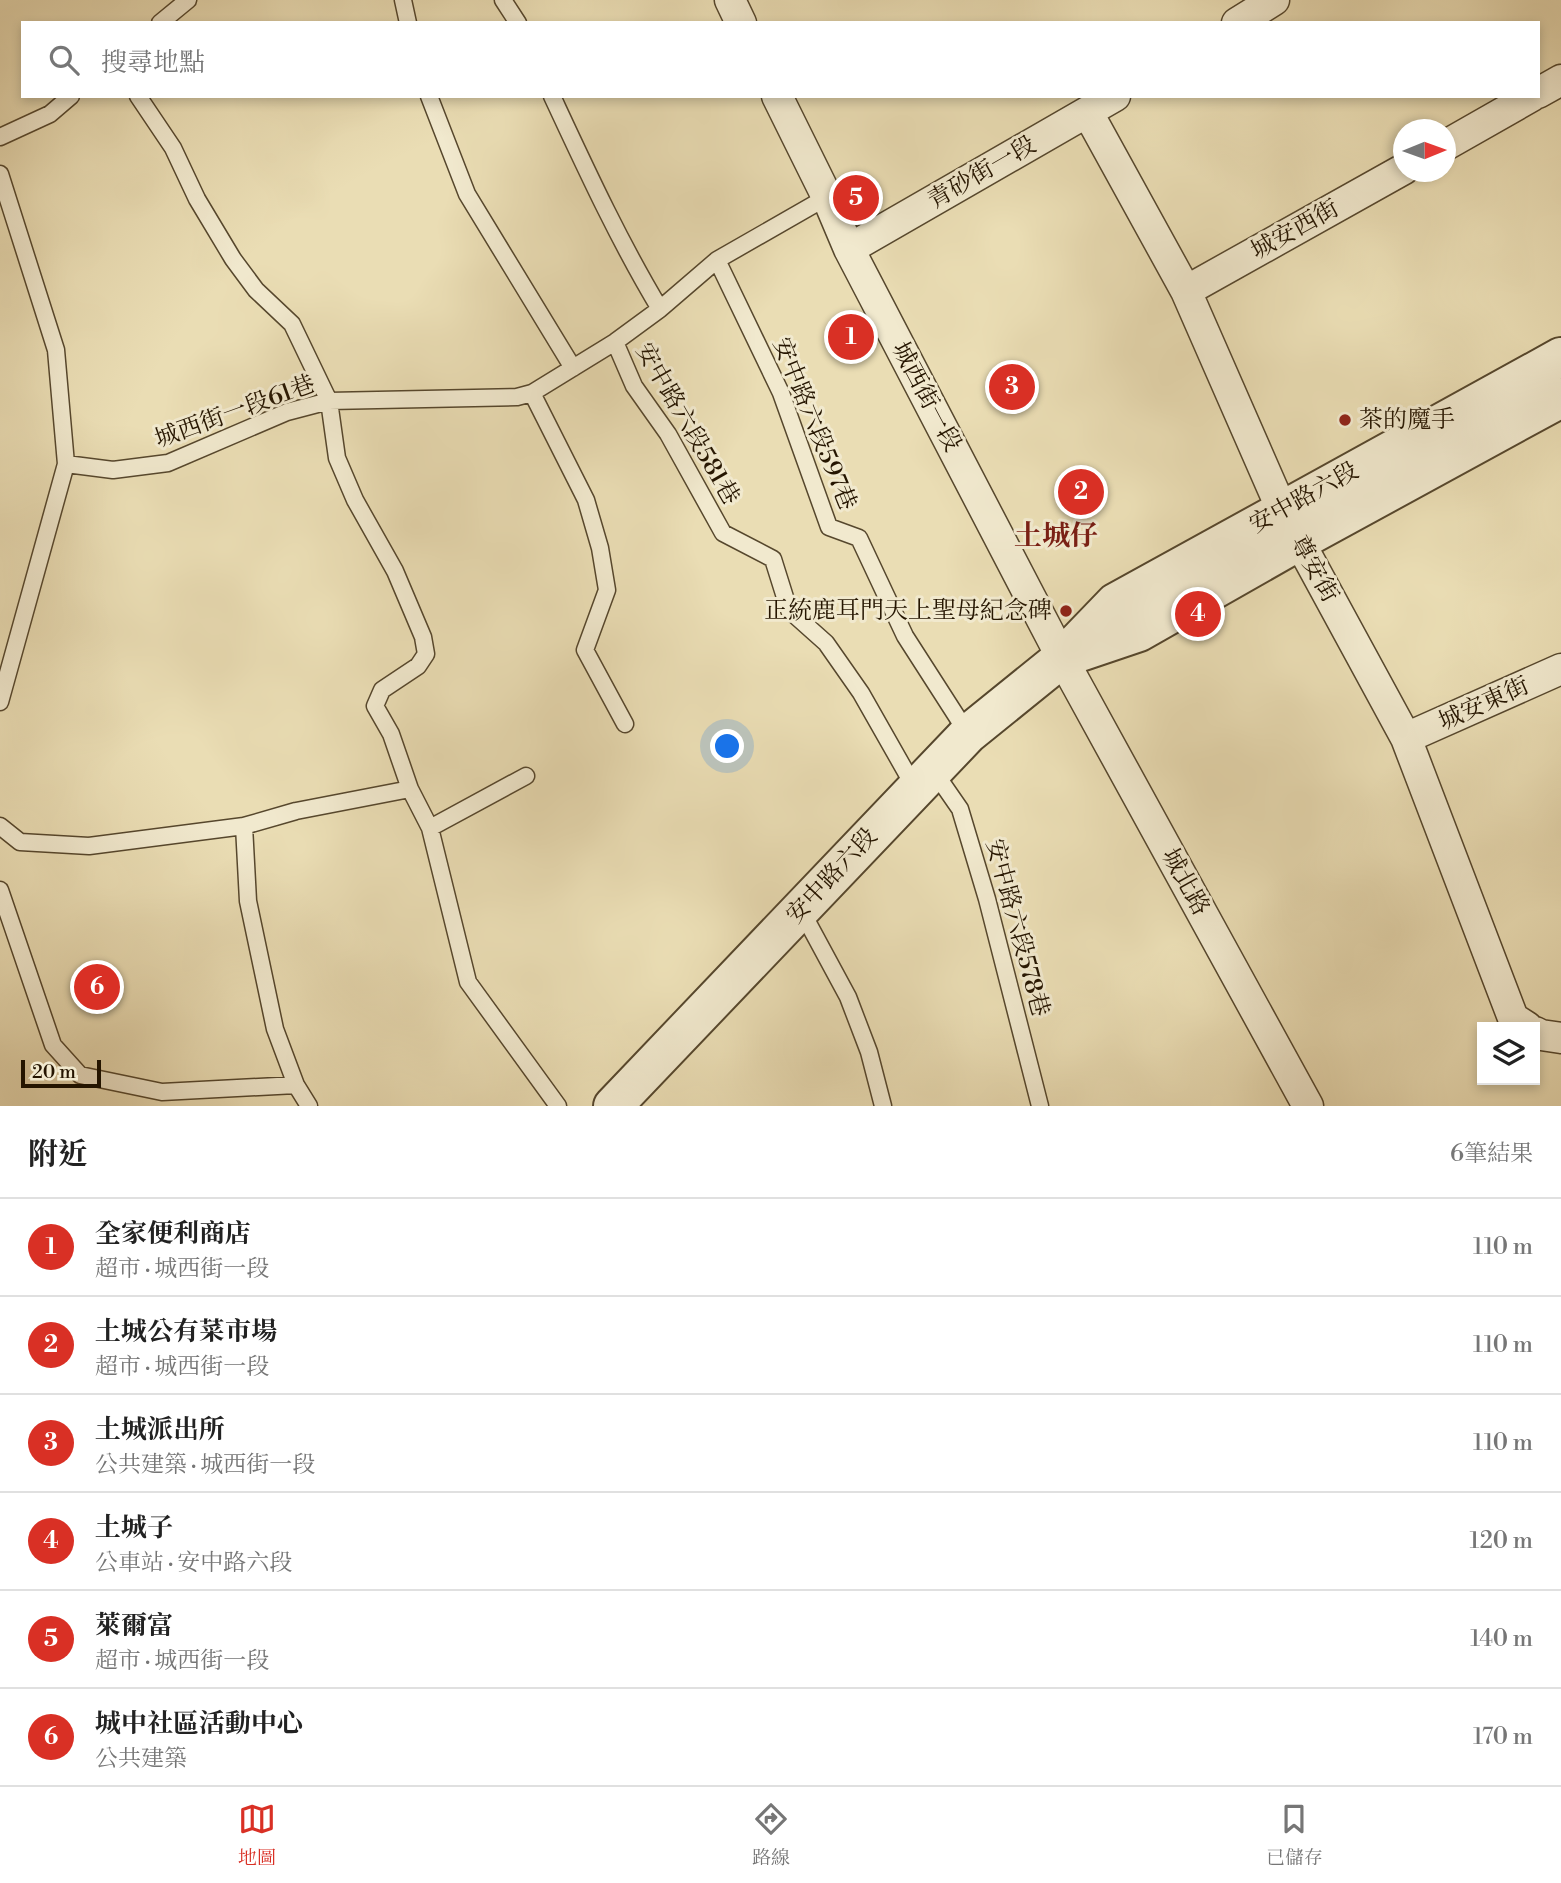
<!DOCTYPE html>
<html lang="zh-TW">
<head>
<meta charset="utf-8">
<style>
  :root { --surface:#fff; --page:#f6f6f6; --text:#222; --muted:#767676; --line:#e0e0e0; --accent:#d93025 }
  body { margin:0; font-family:"Libre Bodoni","Noto Serif TC",serif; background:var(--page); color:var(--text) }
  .controls { position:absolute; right:21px; bottom:21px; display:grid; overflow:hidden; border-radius:0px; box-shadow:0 4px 10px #0003 }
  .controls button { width:63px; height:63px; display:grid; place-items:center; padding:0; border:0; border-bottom:2px solid var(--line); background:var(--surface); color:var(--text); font:35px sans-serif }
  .compass { position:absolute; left:1393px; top:119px; width:63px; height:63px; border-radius:50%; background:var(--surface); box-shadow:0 4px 10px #0003; rotate:89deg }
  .scale { position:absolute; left:21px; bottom:18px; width:80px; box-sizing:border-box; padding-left:7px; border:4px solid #251500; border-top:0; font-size:19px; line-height:24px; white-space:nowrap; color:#251500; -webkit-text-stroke:5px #f1e9ce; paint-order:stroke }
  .you { position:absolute; left:728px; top:747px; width:24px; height:24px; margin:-18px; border:5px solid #fff; border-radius:50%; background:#1a73e8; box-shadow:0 0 0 10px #1a73e833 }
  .badge { display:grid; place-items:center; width:46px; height:46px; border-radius:50%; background:var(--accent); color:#fff; font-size:23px; font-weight:700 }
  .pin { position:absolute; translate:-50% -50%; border:4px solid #fff; box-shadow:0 2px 7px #0006 }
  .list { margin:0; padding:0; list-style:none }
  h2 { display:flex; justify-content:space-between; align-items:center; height:91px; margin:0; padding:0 28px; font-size:30px }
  h2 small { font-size:23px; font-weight:400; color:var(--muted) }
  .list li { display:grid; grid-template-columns:46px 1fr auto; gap:21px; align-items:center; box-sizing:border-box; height:98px; padding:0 28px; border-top:2px solid var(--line) }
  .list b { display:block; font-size:26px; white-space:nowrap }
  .list p { margin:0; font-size:23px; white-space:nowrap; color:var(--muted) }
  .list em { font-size:23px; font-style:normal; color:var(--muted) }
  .icon { flex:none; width:38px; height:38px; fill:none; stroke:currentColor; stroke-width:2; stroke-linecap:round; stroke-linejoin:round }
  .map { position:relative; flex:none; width:1561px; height:1106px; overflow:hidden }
  .search { position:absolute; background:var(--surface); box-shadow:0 4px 10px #0003; left:21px; right:21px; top:21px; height:77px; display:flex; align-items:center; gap:18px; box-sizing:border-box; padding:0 24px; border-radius:0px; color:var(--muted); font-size:26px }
  .sheet { height:679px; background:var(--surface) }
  nav { display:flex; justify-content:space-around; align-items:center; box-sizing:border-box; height:98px; border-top:2px solid var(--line); background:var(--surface); font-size:19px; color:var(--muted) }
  nav a { display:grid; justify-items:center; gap:4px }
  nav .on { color:var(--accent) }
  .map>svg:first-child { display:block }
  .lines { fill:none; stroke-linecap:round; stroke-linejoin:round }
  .service-casing { stroke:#56472d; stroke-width:19 }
  .minor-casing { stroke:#56472d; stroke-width:33 }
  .tertiary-casing { stroke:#56472d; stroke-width:42 }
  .service { stroke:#f1e9ce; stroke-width:16 }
  .minor { stroke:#f1e9ce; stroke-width:30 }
  .tertiary { stroke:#f1e9ce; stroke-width:38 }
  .poi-dot { fill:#8f2418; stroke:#f1e9ce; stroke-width:2.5 }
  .labels { text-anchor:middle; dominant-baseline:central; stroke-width:6; stroke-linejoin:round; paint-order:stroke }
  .street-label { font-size:24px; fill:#251500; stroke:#f1e9ce }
  .poi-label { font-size:24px; fill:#251500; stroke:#f1e9ce; text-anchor:start }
  .quarter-label { font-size:28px; font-weight:bold; fill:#7a1f14; stroke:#f1e9ce }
</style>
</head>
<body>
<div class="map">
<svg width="1561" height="1106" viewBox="0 0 1561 1106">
  <rect width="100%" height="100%" fill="#eaddb4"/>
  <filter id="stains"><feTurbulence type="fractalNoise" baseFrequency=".00286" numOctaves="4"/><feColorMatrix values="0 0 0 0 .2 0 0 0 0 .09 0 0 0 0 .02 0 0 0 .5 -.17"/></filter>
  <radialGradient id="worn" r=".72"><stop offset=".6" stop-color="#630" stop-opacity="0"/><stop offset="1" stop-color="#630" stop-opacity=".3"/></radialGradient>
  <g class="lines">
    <defs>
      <path id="service" d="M403 0 408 23
        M503 0 518 23
        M160 23 188 0
        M138 96 173 148 197 199 233 259 256 290 292 324 329 401 337 458 355 500 395 571 423 637 426 654 418 666 382 690 375 706 391 734 410 789 430 828 468 982 558 1106
        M429 96 467 194 573 368
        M552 96C586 169 619 241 660 309
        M0 137 50 114 71 96
        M0 174 56 350 66 464 0 702
        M717 260 781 393 829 527 859 538 905 636 968 734
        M615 342 634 386 668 434 723 533 773 559 789 610 826 643 861 693 915 788
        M532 393 586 500 600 548 607 590 585 650 625 724
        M66 464 113 470 168 463 287 412 329 401 517 397 532 393 615 342 660 309 717 260 827 197
        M933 770 960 809 987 899 1040 1106
        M0 826 20 842 89 846 244 826 296 811 410 789
        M244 826 248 901 275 1029 296 1085 309 1106
        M430 828 526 776
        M0 890 53 1045 80 1075 162 1092 296 1085
        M801 910 848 997 869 1052 883 1106"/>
      <path id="minor" d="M730 0 741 23
        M1237 23 1274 0
        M1538 93 1561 80
        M777 96 827 197 849 249 1062 658 1308 1106
        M1088 113 1186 291 1282 510 1406 738 1513 1018 1527 1027
        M1446 145 1532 96
        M849 249 1115 96
        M1186 291 1404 169
        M1406 738 1561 669
        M1535 1032 1541 1035 1561 1038"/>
      <path id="tertiary" d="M1068 656 1139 632 1299 541 1561 398
        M613 1106 968 734 1062 658 1115 603 1561 357"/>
    </defs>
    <use href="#service" class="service-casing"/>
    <use href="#minor" class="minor-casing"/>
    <use href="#tertiary" class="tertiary-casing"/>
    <use href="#service" class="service"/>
    <use href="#minor" class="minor"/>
    <use href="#tertiary" class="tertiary"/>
  </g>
  <g class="poi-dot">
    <circle cx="1345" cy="420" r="7"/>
    <circle cx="1066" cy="611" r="7"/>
  </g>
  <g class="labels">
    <g class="street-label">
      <text transform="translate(982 173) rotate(-30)">青砂街一段</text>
      <text transform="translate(1295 230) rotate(-29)">城安西街</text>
      <text transform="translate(926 397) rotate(62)">城西街一段</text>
      <text transform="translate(235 412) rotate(-20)">城西街一段61巷</text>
      <text transform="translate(687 424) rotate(60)">安中路六段581巷</text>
      <text transform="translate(814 424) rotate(68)">安中路六段597巷</text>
      <text transform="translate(1304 498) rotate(-29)">安中路六段</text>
      <text transform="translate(1314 569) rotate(61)">尊安街</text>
      <text transform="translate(1484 704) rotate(-24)">城安東街</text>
      <text transform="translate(832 876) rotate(-47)">安中路六段</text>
      <text transform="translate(1185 882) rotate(61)">城北路</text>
      <text transform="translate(1017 928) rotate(75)">安中路六段578巷</text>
    </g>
    <g class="poi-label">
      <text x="1359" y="420">茶的魔手</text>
      <text x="1052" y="611" text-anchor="end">正統鹿耳門天上聖母紀念碑</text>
    </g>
    <g class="quarter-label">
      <text x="1056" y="536">土城仔</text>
    </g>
  </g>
  <rect width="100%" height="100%" filter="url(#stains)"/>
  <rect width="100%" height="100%" fill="url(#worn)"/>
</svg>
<div class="controls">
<button><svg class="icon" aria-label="layers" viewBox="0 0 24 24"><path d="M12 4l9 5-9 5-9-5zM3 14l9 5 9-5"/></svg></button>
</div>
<svg class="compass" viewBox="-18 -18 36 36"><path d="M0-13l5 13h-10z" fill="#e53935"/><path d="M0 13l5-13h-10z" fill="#767676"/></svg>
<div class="scale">20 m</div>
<div class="you"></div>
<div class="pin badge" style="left:851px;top:337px">1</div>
<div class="pin badge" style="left:1081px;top:492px">2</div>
<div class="pin badge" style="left:1012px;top:387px">3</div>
<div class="pin badge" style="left:1198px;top:614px">4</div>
<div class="pin badge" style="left:856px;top:198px">5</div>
<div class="pin badge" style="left:97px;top:987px">6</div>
<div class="search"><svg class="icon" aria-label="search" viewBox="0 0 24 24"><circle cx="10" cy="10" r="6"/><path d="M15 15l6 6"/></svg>搜尋地點</div>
</div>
<section class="sheet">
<h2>附近<small>6筆結果</small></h2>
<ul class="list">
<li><span class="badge">1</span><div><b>全家便利商店</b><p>超市 · 城西街一段</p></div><em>110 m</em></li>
<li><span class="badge">2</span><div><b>土城公有菜市場</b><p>超市 · 城西街一段</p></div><em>110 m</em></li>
<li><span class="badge">3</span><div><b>土城派出所</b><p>公共建築 · 城西街一段</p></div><em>110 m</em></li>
<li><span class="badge">4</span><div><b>土城子</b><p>公車站 · 安中路六段</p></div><em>120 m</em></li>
<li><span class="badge">5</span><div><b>萊爾富</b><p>超市 · 城西街一段</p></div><em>140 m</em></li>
<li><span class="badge">6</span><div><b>城中社區活動中心</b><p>公共建築</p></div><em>170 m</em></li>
</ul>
</section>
<nav>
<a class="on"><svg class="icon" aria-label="map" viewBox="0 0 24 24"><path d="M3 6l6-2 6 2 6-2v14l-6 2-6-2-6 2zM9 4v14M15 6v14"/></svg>地圖</a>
<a><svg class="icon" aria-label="directions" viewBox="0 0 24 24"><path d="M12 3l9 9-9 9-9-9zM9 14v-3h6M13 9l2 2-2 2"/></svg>路線</a>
<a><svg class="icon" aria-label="saved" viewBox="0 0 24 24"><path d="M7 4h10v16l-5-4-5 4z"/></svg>已儲存</a>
</nav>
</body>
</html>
